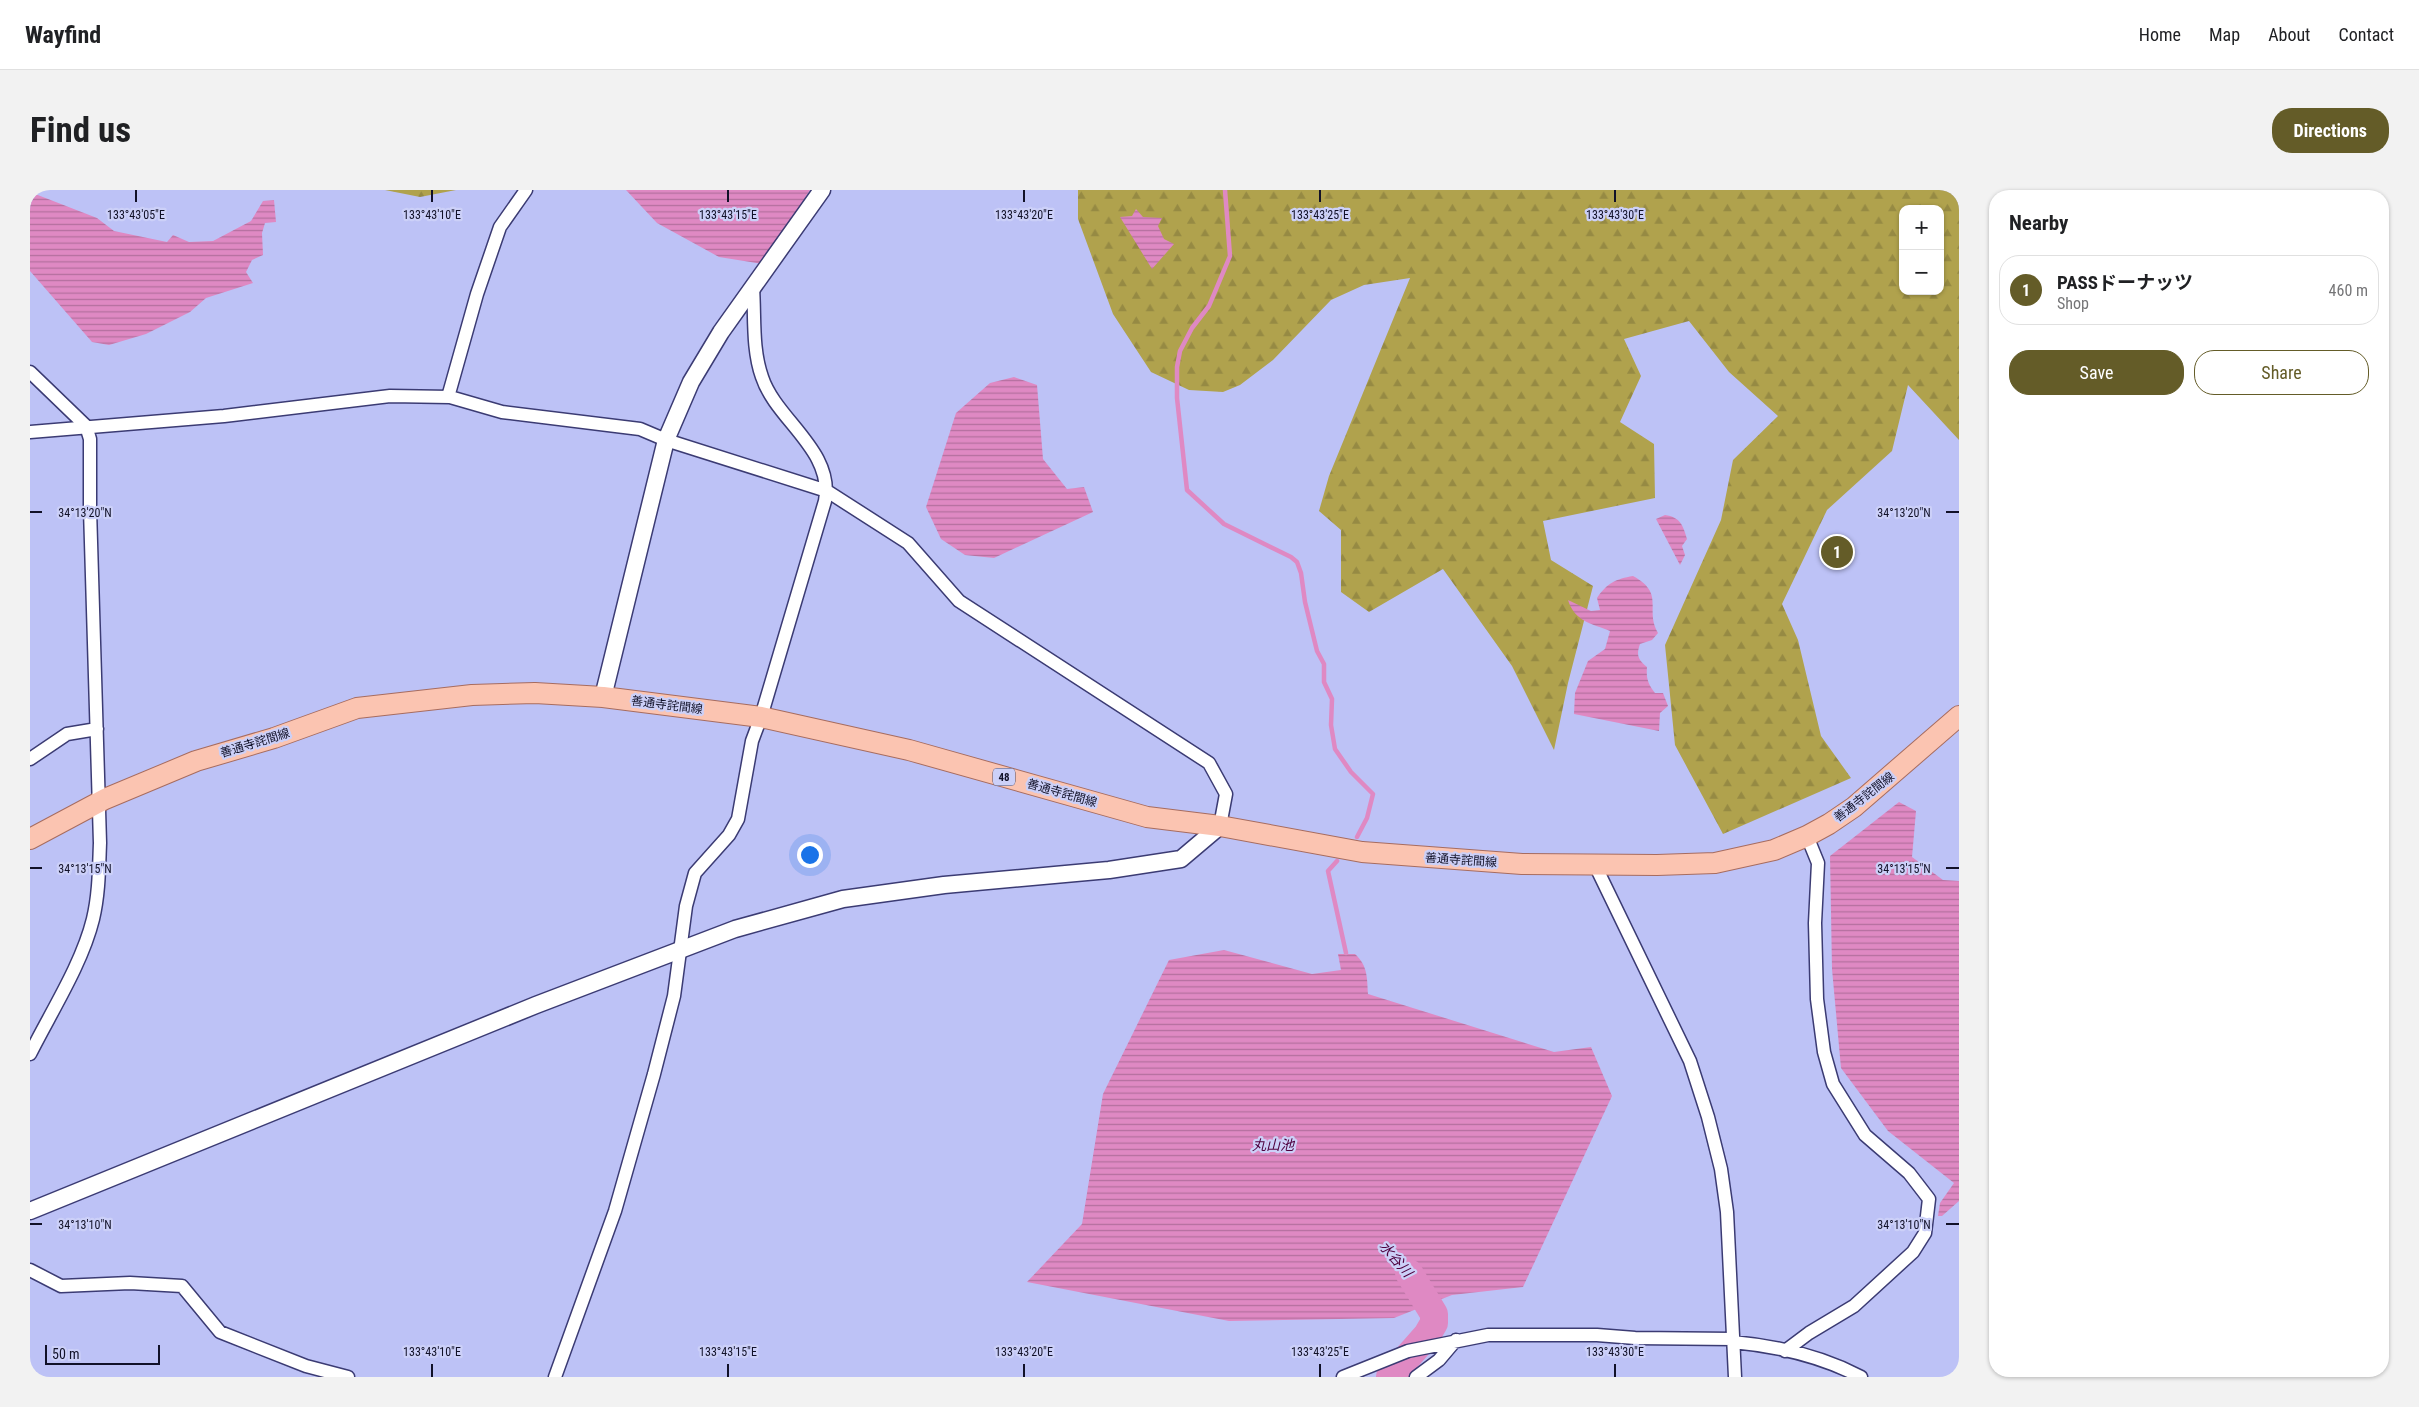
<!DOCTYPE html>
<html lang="en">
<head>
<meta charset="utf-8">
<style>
  :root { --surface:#fff; --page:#f2f2f2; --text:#202124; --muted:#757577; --line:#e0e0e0; --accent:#645c28 }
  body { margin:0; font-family:"Roboto Condensed","Noto Sans JP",sans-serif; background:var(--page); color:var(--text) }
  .controls { position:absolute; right:15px; top:15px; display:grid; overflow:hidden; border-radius:10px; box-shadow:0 1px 4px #0004 }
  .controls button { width:45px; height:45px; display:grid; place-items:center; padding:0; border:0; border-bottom:1px solid var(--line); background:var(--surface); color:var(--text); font:25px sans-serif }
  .scale { position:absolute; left:15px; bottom:12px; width:115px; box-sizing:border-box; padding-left:5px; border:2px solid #111128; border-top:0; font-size:14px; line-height:18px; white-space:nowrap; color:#111128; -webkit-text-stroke:4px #ccd0f8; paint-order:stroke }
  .you { position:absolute; left:779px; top:664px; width:18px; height:18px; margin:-12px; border:4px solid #fff; border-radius:50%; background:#1a73e8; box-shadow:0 0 0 8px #1a73e833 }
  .badge { display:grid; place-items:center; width:32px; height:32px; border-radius:50%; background:var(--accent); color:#fff; font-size:16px; font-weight:700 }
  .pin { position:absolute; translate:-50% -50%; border:2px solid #fff; box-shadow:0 1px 5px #0006 }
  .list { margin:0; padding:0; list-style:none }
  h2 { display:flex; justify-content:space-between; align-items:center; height:65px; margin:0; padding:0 20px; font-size:21px }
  h2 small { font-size:16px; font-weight:400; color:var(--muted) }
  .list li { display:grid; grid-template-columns:32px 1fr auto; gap:15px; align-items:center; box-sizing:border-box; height:70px; margin:0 10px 10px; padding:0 10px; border:1px solid var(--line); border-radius:20px }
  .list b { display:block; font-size:19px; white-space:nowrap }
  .list p { margin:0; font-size:16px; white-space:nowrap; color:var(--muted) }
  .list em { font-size:16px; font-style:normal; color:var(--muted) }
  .actions { display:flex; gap:10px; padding:15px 20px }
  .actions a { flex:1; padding:11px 0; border:1px solid var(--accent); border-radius:20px; text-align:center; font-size:18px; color:var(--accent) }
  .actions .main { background:var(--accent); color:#fff }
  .map { position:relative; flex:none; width:1929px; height:1187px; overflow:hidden; border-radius:20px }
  header { display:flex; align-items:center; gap:30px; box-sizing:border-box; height:70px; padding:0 25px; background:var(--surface); border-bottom:1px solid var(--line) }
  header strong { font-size:24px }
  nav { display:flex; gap:28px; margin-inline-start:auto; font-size:18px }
  .intro { display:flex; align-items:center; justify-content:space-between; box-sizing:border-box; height:120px; padding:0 30px }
  h1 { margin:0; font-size:35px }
  .button { padding:12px 22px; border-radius:20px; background:var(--accent); color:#fff; font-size:18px; font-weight:700 }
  main { display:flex; gap:30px; padding:0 30px }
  aside { flex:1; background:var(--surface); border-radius:20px; box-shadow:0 1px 4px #0004 }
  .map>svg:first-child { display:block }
  .forest { fill:url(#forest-firs); fill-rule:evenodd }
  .water { fill:url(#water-rules) }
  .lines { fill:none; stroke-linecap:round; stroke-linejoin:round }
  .stream { stroke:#df89c3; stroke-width:4.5 }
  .river { stroke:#df89c3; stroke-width:28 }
  .minor-casing { stroke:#3b3b73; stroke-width:15 }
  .tertiary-casing { stroke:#3b3b73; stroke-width:19 }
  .primary-casing { stroke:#a76c5f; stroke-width:22 }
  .minor { stroke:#fff; stroke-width:12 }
  .tertiary { stroke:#fff; stroke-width:16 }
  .primary { stroke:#fbc4b1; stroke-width:20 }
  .ticks { fill:none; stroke:#111128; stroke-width:2 }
  .labels { text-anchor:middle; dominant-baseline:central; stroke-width:4.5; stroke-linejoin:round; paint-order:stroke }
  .shield { fill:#ccd0f8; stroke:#494a66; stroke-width:1 }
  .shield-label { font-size:11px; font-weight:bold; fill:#111128 }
  .street-label { font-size:12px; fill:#111128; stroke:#ccd0f8 }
  .water-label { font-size:14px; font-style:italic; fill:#4f003e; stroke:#ccd0f8 }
  .ticks-label { font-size:12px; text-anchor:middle; fill:#111128; stroke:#ccd0f8; stroke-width:4.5; stroke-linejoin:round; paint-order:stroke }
</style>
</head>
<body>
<header>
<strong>Wayfind</strong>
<nav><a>Home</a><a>Map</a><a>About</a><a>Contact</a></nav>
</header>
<div class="intro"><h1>Find us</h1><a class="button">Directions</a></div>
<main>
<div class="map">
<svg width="1929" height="1187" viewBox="0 0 1929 1187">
  <defs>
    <pattern id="forest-firs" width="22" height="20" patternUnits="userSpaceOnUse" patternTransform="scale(1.25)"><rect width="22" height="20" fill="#b0a24d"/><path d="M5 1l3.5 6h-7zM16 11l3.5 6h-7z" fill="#968a43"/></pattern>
    <pattern id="water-rules" width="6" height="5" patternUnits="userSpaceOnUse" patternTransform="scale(1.25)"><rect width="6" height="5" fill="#df89c3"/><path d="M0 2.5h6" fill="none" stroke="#b36f9e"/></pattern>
  </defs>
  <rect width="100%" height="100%" fill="#bdc2f6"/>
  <path class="forest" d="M355 0H426L390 7Z
    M1048 0H1929V250L1878 195 1862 261 1797 320 1752 414 1768 450 1791 546 1821 588 1693 644 1645 555 1635 455 1691 330 1703 270 1748 226 1699 182 1659 131 1594 149 1611 186 1590 232 1624 254 1625 308 1513 331 1521 370 1563 396 1538 493 1524 560 1482 476 1413 379 1339 422 1311 402V340L1289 321 1299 286 1380 88 1334 95 1301 110 1243 170 1210 195 1193 202 1159 200 1121 182 1083 124 1048 29ZM1873 19H1910V101H1873Z"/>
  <path class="water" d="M596 0H780L733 74 689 67 627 33Z
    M0 2 67 28 84 41 137 52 143 45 159 52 183 51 221 31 233 11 244 10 246 32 235 33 232 43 233 65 222 70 216 82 223 93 176 108 160 122 116 144 79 155 62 152 0 81Z
    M1106 19 1113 27 1132 28 1128 36 1134 49 1144 54 1122 79 1090 27 1102 26Z
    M984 187 1007 195 1013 269 1037 299 1054 297 1063 322 964 368 935 365 911 349 896 317 926 223 960 193Z
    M1635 325C1650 327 1653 335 1657 349L1652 356 1655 365 1650 375 1626 329Z
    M1603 386C1636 404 1614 419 1628 443L1622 450 1610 454C1606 465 1608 470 1617 477 1616 488 1618 494 1625 503H1633L1638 516 1630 523 1629 541 1544 524 1545 503 1558 471 1575 459 1580 441C1561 433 1545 432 1538 410L1561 421 1570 420 1567 408C1577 393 1586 389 1603 386Z
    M1869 612 1886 621 1882 667 1913 690 1929 691V1011L1912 1026H1908L1910 1013 1924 993 1858 941 1811 878 1802 779 1800 666Z
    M1194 760 1282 784 1311 780 1308 764H1325C1338 776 1337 788 1338 804L1524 862 1561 857 1582 906 1493 1097 1422 1105 1364 1128 1199 1131 997 1092 1052 1034 1073 904 1139 770Z"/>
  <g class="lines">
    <path class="stream" d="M1195 0 1200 66 1179 116 1162 138 1150 161 1147 177V208L1157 300 1194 334 1261 367 1267 372 1271 383 1275 412 1287 461 1294 474V492L1302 509 1301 535 1305 559 1321 582 1343 604 1337 628 1327 647
      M1307 671 1298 681 1316 763"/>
    <path class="river" d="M1360 1187 1397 1145 1404 1133V1124L1379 1083"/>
    <defs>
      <path id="minor" d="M0 182 56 236 60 249V319L70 653C69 678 69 704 63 729 52 774 21 822 0 864
        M418 207 447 104 470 37 496 0
        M0 242 194 226 360 206 420 207 472 222 610 239 636 250 797 301 878 353 929 411 1179 573 1196 604 1190 636
        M0 569 37 544 67 539
        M1565 675 1660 871 1678 927 1691 979 1697 1022 1705 1187
        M0 1080 31 1096 100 1093 152 1096 190 1142 276 1176 318 1187
        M1703 1152C1746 1156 1793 1167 1831 1187
        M1755 1161 1779 1143 1824 1116 1883 1062 1895 1043 1899 1009 1879 983 1835 945 1803 894 1794 862 1787 809 1785 733 1788 673 1777 646
        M525 1187 585 1021 624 884 644 806 656 716 665 683 699 645 708 629 722 551 731 527 795 311C804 260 746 230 732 187 722 159 725 127 723 98
        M1313 1187 1378 1161 1458 1145H1567L1605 1148 1703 1149
        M1386 1187 1409 1170 1426 1150"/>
      <path id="tertiary" d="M573 507 636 250 661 192 691 142 792 0
        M0 1021 506 815 705 739 813 709 914 695 1079 680 1151 669 1190 636"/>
      <path id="primary" d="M0 649 75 609 166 571 244 548 327 518 442 505 505 503 573 507 731 527 879 560 1117 627 1190 636 1332 662 1492 674 1627 675 1685 673 1744 660 1777 646 1799 634 1824 617 1929 526"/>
    </defs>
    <use href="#minor" class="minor-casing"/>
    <use href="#tertiary" class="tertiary-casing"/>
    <use href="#primary" class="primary-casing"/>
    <use href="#minor" class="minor"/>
    <use href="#tertiary" class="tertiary"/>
    <use href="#primary" class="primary"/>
  </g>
  <path class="ticks" d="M106 0V12M402 0V12M698 0V12M994 0V12M1290 0V12M1585 0V12M0 322H12M1916 322H1929M0 678H12M1916 678H1929M0 1034H12M1916 1034H1929M402 1174V1187M698 1174V1187M994 1174V1187M1290 1174V1187M1585 1174V1187"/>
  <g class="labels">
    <rect class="shield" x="963" y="578.5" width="22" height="17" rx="4"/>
    <g class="shield-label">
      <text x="974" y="587">48</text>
    </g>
    <g class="street-label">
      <text transform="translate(637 515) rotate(7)">善通寺詫間線</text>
      <text transform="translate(225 553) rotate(-17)">善通寺詫間線</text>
      <text transform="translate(1032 603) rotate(16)">善通寺詫間線</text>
      <text transform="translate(1834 607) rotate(-38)">善通寺詫間線</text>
      <text transform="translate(1431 670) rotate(4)">善通寺詫間線</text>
    </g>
    <g class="water-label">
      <text x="1243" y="955">丸山池</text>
      <text transform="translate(1366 1069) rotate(49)">水谷川</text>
    </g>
  </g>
  <g class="ticks-label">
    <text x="106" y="29">133°43'05"E</text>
    <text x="402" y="29">133°43'10"E</text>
    <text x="698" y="29">133°43'15"E</text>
    <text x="994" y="29">133°43'20"E</text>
    <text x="1290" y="29">133°43'25"E</text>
    <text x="1585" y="29">133°43'30"E</text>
    <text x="55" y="327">34°13'20"N</text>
    <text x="1874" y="327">34°13'20"N</text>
    <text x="55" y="683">34°13'15"N</text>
    <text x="1874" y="683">34°13'15"N</text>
    <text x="55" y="1039">34°13'10"N</text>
    <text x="1874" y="1039">34°13'10"N</text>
    <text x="402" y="1166">133°43'10"E</text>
    <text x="698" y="1166">133°43'15"E</text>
    <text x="994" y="1166">133°43'20"E</text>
    <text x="1290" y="1166">133°43'25"E</text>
    <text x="1585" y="1166">133°43'30"E</text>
  </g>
</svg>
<div class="controls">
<button>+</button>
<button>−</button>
</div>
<div class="scale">50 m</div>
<div class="you"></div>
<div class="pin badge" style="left:1807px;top:362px">1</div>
</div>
<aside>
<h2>Nearby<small></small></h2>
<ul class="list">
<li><span class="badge">1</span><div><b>PASSドーナッツ</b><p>Shop</p></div><em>460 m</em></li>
</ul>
<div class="actions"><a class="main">Save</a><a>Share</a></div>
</aside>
</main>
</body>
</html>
